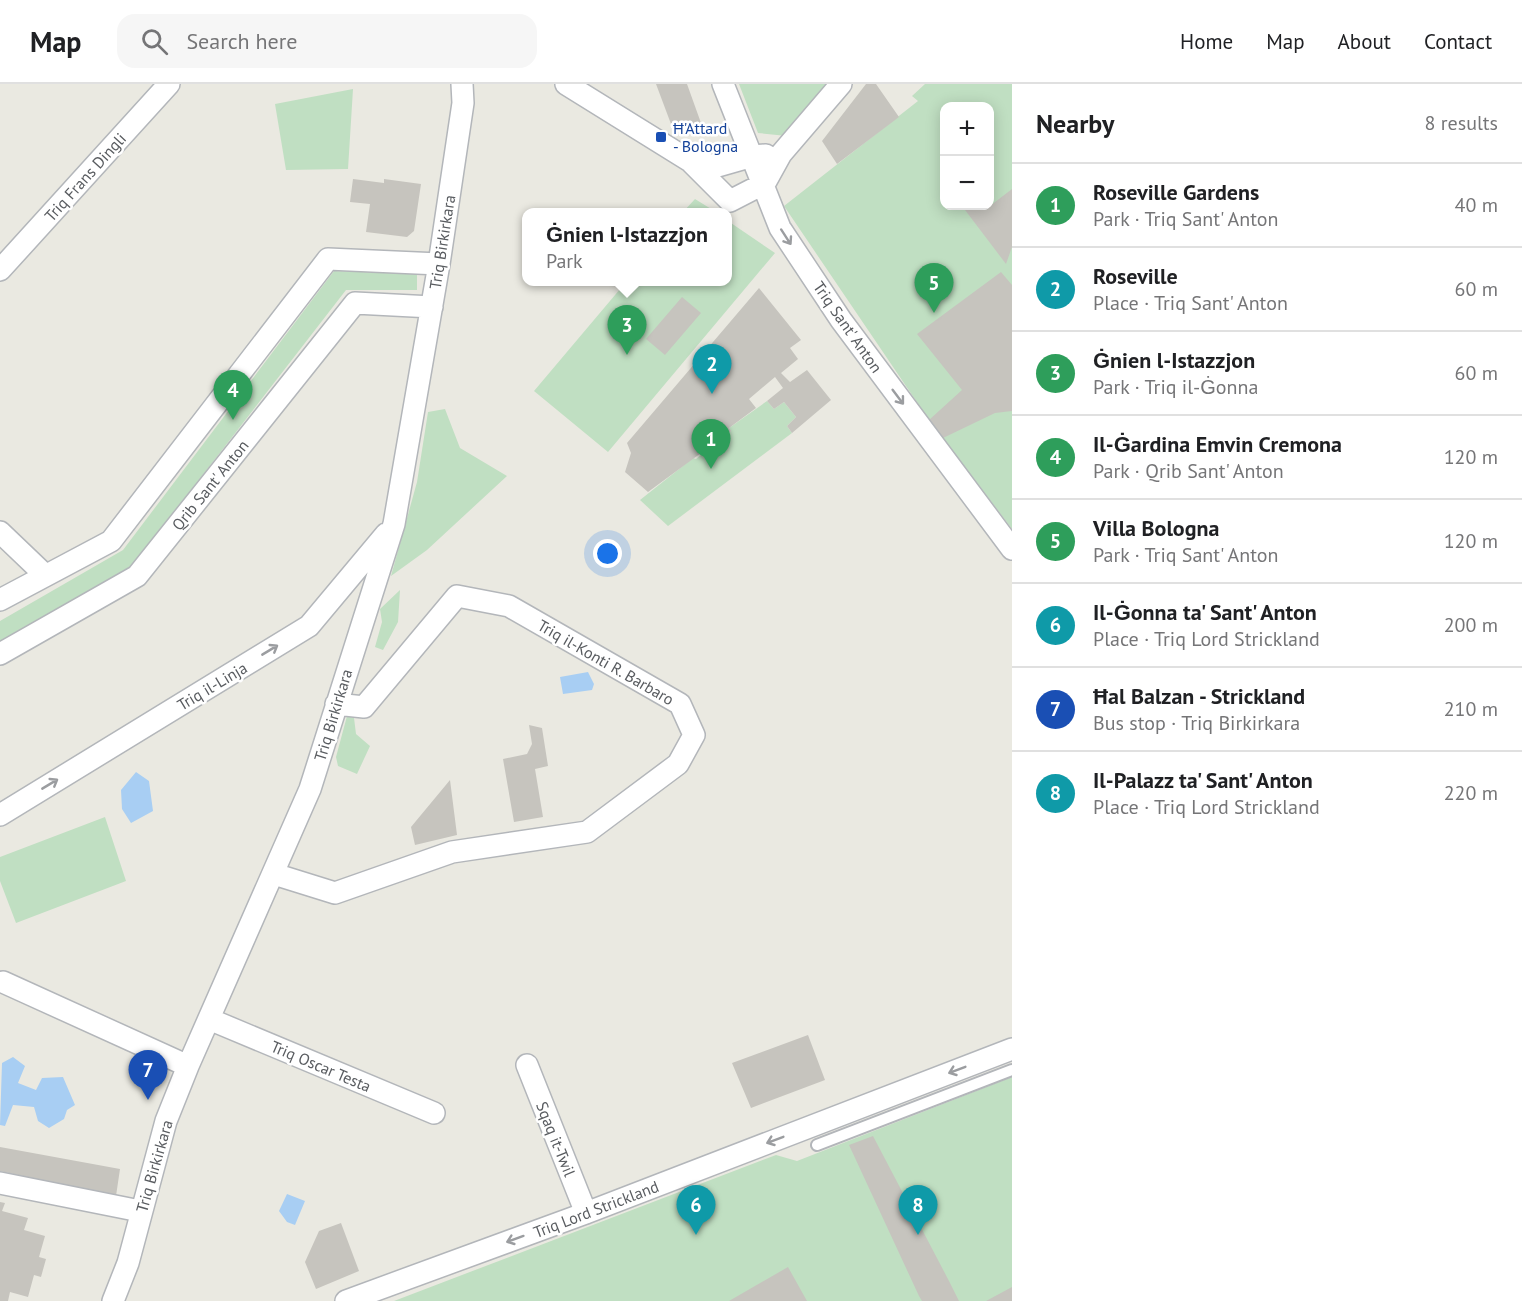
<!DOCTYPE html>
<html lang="en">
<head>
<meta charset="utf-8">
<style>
  :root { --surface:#fff; --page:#f6f6f6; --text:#202124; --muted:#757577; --line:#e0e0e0; --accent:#d2533f }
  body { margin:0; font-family:"PT Sans",sans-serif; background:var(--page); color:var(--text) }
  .controls { position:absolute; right:18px; top:18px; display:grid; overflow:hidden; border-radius:12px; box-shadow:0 3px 15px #0003 }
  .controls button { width:54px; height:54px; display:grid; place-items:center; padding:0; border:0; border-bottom:2px solid var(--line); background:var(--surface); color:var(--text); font:30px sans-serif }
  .you { position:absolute; left:608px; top:470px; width:21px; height:21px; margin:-15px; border:4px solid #fff; border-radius:50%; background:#1a73e8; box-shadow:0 0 0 9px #1a73e833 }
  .badge { display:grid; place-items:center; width:39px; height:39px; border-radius:50%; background:var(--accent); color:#fff; font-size:20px; font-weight:700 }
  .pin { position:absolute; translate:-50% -50px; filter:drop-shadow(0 2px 3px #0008) }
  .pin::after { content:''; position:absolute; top:32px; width:21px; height:18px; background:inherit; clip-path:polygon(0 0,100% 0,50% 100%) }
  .popup { position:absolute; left:522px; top:124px; width:210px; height:78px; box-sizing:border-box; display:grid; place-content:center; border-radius:12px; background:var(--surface); filter:drop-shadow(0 2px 4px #0005); font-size:20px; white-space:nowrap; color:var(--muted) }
  .popup b { font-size:22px; color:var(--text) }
  .popup::after { content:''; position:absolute; left:50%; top:100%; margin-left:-12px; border:12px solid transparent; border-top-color:var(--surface) }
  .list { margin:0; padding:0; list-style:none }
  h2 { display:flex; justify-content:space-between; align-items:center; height:78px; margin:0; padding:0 24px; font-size:26px }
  h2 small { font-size:20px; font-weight:400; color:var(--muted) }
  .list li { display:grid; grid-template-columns:39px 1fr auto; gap:18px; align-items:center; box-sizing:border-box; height:84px; padding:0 24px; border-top:2px solid var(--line) }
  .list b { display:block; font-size:22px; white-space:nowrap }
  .list p { margin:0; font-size:20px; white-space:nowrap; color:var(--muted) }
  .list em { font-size:20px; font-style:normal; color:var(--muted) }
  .icon { flex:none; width:33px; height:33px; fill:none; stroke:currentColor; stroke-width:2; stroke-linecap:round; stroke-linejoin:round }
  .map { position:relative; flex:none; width:1012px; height:1217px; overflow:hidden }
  header { display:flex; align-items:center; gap:36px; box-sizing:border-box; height:84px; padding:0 30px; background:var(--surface); border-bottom:2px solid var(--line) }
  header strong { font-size:28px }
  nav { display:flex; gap:33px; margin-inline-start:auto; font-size:21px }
  .search { width:420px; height:54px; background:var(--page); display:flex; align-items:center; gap:15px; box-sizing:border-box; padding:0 21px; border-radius:18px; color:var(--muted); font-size:22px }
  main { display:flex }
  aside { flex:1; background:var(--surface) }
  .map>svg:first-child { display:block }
  .green { fill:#c0dfc2; fill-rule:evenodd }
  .water { fill:#a8cef3 }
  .building { fill:#c6c4be }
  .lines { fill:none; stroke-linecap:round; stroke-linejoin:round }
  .lane-casing { stroke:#b3b6ba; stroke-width:14 }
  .street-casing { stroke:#b3b6ba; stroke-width:24 }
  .lane { stroke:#fff; stroke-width:10 }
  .street { stroke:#fff; stroke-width:21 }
  .oneway { stroke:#9b9da0 }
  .transit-dot { fill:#1a4fb4; stroke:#fff; stroke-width:2 }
  .labels { text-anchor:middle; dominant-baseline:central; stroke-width:5; stroke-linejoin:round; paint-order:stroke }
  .transit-label { font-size:16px; fill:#164399; stroke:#fff; text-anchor:start }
  .street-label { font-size:16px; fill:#595c60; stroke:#fff }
</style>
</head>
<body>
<header>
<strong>Map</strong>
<div class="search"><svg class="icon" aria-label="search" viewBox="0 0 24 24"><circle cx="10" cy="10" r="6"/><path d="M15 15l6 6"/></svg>Search here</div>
<nav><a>Home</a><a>Map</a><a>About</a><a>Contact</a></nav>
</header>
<main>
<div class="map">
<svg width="1012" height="1217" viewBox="0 0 1012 1217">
  <rect width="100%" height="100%" fill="#eae9e1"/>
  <path class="green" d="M739 0H828L787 52 758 49Z
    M925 0H1012V445L929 336 784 122 918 17 912 12ZM944 22H990V122H944Z
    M353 5 348 85 286 86 275 20Z
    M695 115 716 128H683Z
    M728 137 775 169 608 368 534 307 626 198H728Z
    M334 187 417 190V206H346L133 481 0 558V537L123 466Z
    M767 317 774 325 784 318 796 333 787 342 792 349 668 442 640 416 693 374 696 375 731 347 729 344Z
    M445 325 460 364 507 392 427 466 391 492 417 398 428 328Z
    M400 506 398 538 383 566 375 563 382 538 380 525Z
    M347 632 354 634 356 650 370 662 357 690 338 682 336 673Z
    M105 733 126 797 16 839 0 797V773Z
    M1012 993V1217H394L776 1071 797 1077Z"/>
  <path class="water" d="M588 588 594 600 592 606 563 610 560 593Z
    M136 688 149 697 153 727 131 739 122 725 121 706Z
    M13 973 25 982 18 999 36 1006 42 994 63 993 75 1021 67 1026 64 1035 49 1044 38 1037 34 1023 13 1021 5 1042 0 1041 2 979Z
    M287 1110 305 1117 295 1141 287 1138 279 1127Z"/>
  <path class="building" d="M656 0H687L701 39 674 48Z
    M866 0H876L899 33 837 80 822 57Z
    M353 95 384 99V95L421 100 414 147 407 153 366 148 370 120 350 118Z
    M1012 105V163L1006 180 962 122H984L986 125Z
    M1001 188 1012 201V327L995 329 943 354 929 336 962 306 917 250Z
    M759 204 801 256 790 264 798 275 781 289 790 298 807 286 831 316 792 349 787 342 796 333 784 318 774 325 767 317 783 304 775 293 749 315 756 324 729 344 731 347 648 408 625 388 631 369 627 359Z
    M682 213 701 229 665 271 646 255Z
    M529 641 542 644 548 682 535 685 543 733 514 738 503 675 527 670 532 660Z
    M450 696 457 751 415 761 411 743Z
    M808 951 825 996 751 1024 732 979Z
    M873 1052 949 1197 959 1217H922L919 1212 849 1061Z
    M0 1063 120 1085 116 1112 0 1087Z
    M0 1118 5 1119 2 1127 28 1134 24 1146 45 1152 39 1173 46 1175 41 1193 34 1191 28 1213 10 1208 8 1217H0Z
    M341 1139 359 1187 316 1205 305 1178 319 1147Z
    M788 1183 807 1217H729Z
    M1012 1203V1217H986Z"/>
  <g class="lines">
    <defs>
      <path id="lane" d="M817 1061 1012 986"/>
      <path id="street" d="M566 0 690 77 730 117 765 99
        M723 0 780 144 841 236 1012 465
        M690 77 718 82 753 72 766 71
        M765 99 781 70 841 0
        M0 186 169 0
        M0 448 45 491
        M0 516 111 457 328 175 439 180
        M0 570 137 492 355 219 432 223
        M0 731 309 542 386 450
        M274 790 335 809 452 768 587 748 678 680 694 651 680 620 509 522 457 512 364 623 336 620
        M3 898 188 982
        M209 935 434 1029
        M527 981 586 1129
        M0 1099 140 1127
        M113 1217 128 1179 166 1037 188 982 310 705 394 440 439 180 463 19 462 0
        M346 1217 586 1129 1012 965"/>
    </defs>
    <use href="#lane" class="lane-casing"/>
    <use href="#street" class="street-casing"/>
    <use href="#lane" class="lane"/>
    <use href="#street" class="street"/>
  </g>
  <defs><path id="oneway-shaft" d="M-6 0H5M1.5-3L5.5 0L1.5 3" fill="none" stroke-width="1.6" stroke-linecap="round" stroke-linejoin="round" transform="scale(1.5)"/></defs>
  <g class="oneway">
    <use href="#oneway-shaft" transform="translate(786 153) rotate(57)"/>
    <use href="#oneway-shaft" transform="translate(898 313) rotate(53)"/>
    <use href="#oneway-shaft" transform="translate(270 566) rotate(-31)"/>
    <use href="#oneway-shaft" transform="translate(50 700) rotate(-31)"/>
    <use href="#oneway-shaft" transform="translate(957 986) rotate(159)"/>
    <use href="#oneway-shaft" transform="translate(775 1056) rotate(159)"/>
    <use href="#oneway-shaft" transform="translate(515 1155) rotate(160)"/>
  </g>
  <rect class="transit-dot" x="655" y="47" width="12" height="12" rx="3"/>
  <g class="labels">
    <g class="transit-label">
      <text x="673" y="44">Ħ'Attard<tspan x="673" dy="18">- Bologna</tspan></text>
    </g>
    <g class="street-label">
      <text transform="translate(85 93) rotate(-48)">Triq Frans Dingli</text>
      <text transform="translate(442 158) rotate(-81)">Triq Birkirkara</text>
      <text transform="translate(848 243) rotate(55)">Triq Sant' Anton</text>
      <text transform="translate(210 401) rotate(-51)">Qrib Sant' Anton</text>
      <text transform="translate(606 578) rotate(30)">Triq il-Konti R. Barbaro</text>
      <text transform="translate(212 602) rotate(-31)">Triq il-Linja</text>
      <text transform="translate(333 631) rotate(-73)">Triq Birkirkara</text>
      <text transform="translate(321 982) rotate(23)">Triq Oscar Testa</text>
      <text transform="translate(556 1055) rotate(68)">Sqaq it-Twil</text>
      <text transform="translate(154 1082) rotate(-74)">Triq Birkirkara</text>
      <text transform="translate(596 1125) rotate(-21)">Triq Lord Strickland</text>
    </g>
  </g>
</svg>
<div class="controls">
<button>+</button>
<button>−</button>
</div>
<div class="you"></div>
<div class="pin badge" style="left:711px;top:385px;background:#2e9e5b">1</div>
<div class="pin badge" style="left:712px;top:310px;background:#0f9aa8">2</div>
<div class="pin badge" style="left:627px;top:271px;background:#2e9e5b">3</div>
<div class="popup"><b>Ġnien l-Istazzjon</b>Park</div>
<div class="pin badge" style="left:233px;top:336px;background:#2e9e5b">4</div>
<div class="pin badge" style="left:934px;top:229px;background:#2e9e5b">5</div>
<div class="pin badge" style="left:696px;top:1151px;background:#0f9aa8">6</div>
<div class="pin badge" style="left:148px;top:1016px;background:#1a4fb4">7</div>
<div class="pin badge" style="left:918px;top:1151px;background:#0f9aa8">8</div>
</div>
<aside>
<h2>Nearby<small>8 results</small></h2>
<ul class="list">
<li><span class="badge" style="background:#2e9e5b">1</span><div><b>Roseville Gardens</b><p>Park · Triq Sant' Anton</p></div><em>40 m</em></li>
<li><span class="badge" style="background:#0f9aa8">2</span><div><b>Roseville</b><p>Place · Triq Sant' Anton</p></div><em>60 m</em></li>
<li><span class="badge" style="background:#2e9e5b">3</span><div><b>Ġnien l-Istazzjon</b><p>Park · Triq il-Ġonna</p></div><em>60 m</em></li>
<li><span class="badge" style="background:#2e9e5b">4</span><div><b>Il-Ġardina Emvin Cremona</b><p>Park · Qrib Sant' Anton</p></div><em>120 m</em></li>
<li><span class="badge" style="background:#2e9e5b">5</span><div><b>Villa Bologna</b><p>Park · Triq Sant' Anton</p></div><em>120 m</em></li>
<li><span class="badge" style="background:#0f9aa8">6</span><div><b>Il-Ġonna ta' Sant' Anton</b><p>Place · Triq Lord Strickland</p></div><em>200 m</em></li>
<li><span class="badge" style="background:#1a4fb4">7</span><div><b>Ħal Balzan - Strickland</b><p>Bus stop · Triq Birkirkara</p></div><em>210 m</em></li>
<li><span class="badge" style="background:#0f9aa8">8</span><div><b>Il-Palazz ta' Sant' Anton</b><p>Place · Triq Lord Strickland</p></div><em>220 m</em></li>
</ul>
</aside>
</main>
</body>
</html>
